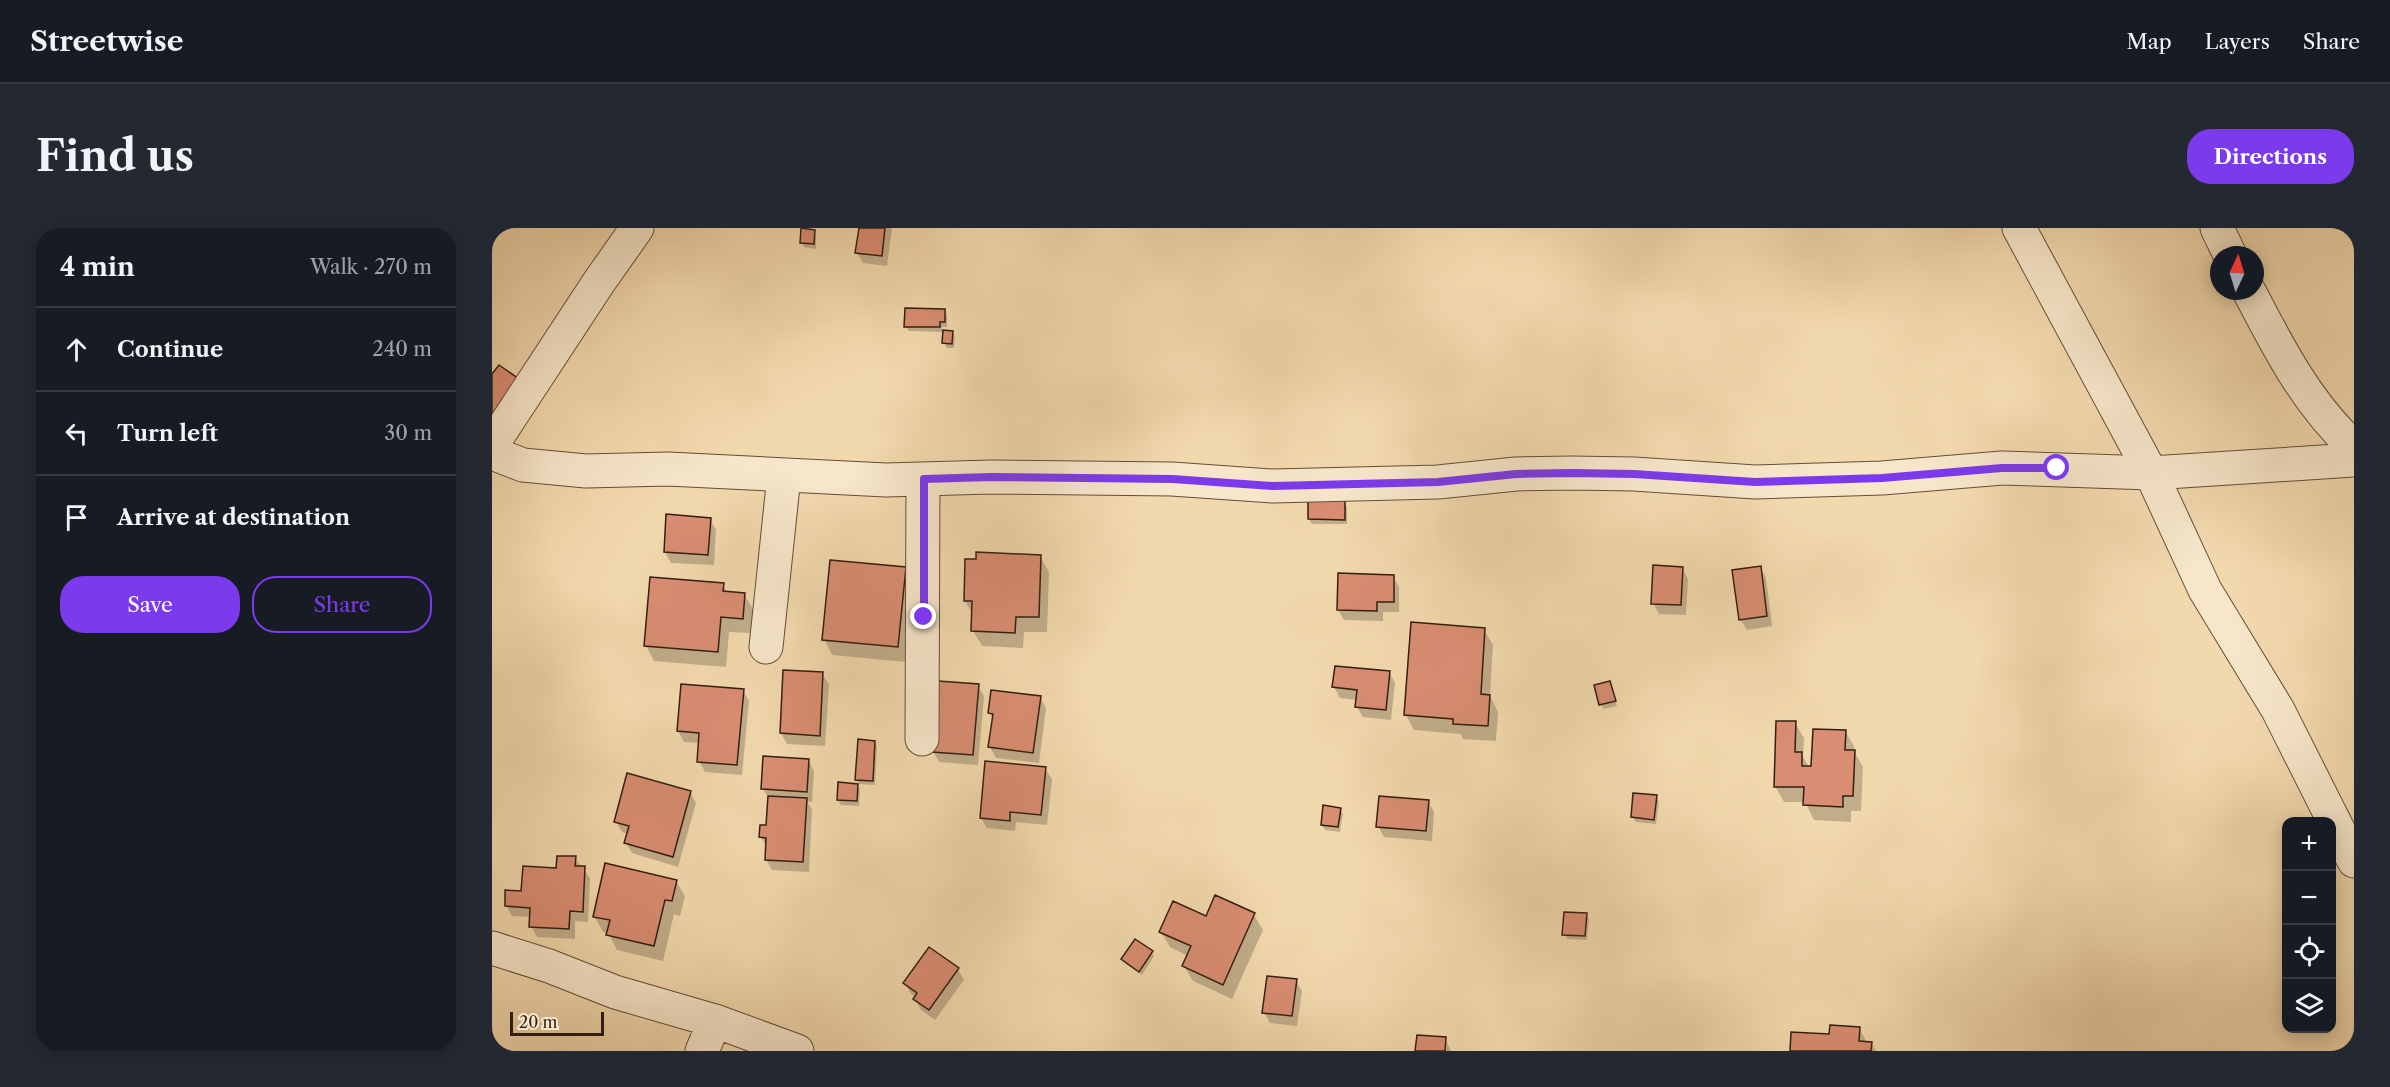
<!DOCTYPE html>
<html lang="en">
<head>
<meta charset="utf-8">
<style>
  :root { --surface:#171b24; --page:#242831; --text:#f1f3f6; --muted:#9ea1a6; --line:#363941; --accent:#7c3aed }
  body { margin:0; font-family:"Libre Caslon Text",serif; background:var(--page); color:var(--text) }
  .controls { position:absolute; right:18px; bottom:18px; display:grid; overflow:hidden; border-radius:12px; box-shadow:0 3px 15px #0003 }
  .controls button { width:54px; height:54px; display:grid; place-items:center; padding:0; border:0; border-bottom:2px solid var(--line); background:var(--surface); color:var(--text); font:30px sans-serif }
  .compass { position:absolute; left:1718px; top:18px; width:54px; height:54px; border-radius:50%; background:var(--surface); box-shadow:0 3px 15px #0003; rotate:4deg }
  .scale { position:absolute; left:18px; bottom:15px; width:94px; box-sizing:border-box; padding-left:6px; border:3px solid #331e11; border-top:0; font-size:16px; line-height:21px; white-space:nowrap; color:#331e11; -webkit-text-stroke:4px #f7e6ca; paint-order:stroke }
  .stop { position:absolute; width:18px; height:18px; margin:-14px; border:4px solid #7c3aed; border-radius:50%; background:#fff }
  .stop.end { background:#7c3aed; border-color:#fff; box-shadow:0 2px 6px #0008 }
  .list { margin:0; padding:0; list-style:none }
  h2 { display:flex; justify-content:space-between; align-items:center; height:78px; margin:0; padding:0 24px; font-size:26px }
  h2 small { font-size:20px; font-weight:400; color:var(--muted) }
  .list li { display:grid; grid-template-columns:39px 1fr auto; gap:18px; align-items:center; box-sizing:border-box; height:84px; padding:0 24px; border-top:2px solid var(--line) }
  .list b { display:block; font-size:22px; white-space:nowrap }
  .list em { font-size:20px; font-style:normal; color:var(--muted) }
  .actions { display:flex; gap:12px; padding:18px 24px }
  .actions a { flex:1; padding:14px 0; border:2px solid var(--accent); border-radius:24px; text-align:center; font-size:21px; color:var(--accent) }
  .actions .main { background:var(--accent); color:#fff }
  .icon { flex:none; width:33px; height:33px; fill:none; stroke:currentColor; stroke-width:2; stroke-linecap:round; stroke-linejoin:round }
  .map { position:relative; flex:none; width:1862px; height:823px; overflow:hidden; border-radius:24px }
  header { display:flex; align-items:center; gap:36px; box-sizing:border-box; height:84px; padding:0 30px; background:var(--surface); border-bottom:2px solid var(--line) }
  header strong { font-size:28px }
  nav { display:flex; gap:33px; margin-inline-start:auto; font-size:21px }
  .intro { display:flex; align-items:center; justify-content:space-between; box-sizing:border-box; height:144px; padding:0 36px }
  h1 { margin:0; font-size:42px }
  .button { padding:15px 27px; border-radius:24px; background:var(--accent); color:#fff; font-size:21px; font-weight:700 }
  main { display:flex; gap:36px; padding:0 36px }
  aside { flex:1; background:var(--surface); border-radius:24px; box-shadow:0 3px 15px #0003 }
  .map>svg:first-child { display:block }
  .shadow { fill:#0003 }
  .building { fill:#d98d72; stroke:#331e11; stroke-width:1.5 }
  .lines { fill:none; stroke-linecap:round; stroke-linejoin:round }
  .minor-casing { stroke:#634d38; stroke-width:35 }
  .minor { stroke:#f7e6ca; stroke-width:33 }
  .route { stroke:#7c3aed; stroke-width:8 }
</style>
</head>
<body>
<header>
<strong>Streetwise</strong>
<nav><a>Map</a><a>Layers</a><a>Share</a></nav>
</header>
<div class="intro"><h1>Find us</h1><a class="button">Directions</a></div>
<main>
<aside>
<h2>4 min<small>Walk · 270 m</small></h2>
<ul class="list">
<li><svg class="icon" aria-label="ahead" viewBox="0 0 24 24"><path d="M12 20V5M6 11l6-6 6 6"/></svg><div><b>Continue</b></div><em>240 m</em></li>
<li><svg class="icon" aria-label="left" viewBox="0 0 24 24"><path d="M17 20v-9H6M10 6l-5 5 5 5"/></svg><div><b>Turn left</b></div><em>30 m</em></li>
<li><svg class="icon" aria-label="arrive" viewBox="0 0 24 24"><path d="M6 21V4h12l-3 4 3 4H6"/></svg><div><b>Arrive at destination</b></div></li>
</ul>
<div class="actions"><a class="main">Save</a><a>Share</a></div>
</aside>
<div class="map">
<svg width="1862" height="823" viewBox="0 0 1862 823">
  <rect width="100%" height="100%" fill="#f2d9ad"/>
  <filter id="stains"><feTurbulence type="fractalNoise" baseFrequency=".00333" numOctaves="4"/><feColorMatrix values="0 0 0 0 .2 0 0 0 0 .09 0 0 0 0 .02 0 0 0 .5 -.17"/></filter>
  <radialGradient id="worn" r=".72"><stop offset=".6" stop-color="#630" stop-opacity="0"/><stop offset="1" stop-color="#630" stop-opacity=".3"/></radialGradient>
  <path class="shadow" d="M368 0H400L395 38 371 35 365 25Z
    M322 3 324 8V21L312 19 310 15Z
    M452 82 455 87V99H450V104L417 103 414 99Z
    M460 104 463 109 462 120H455L452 115Z
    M852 274 855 279V296H820L817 291Z
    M218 291 224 302 222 337 179 335 173 324Z
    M548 328 557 344 555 404H532L531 420 490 418 481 403V387L473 373Z
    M1190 340 1196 351 1194 387 1167 386 1161 375Z
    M1268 340 1274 350 1280 398 1255 402 1248 391Z
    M413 341 422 356 414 434 340 427 332 411Z
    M901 348 907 359V384H891V393L852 392 846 382Z
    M231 356 235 364 252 366 261 381 259 405 237 404 234 439 162 433 154 418Z
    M992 402 1001 417 998 468 1006 484 1004 513 971 511 969 506 922 502 914 487Z
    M897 444 903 455 899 492 871 489 865 479 866 472 848 470 842 459Z
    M330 446 337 456 333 518 295 516 289 505Z
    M1118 455 1125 478 1112 481 1109 476Z
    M486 458 492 468 486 537 447 534 441 523Z
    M251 462 257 473 250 547 213 544 207 533 208 515 192 514 186 503Z
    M548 469 554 480 547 535 504 530 498 519 501 492 498 485Z
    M1303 495 1312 510 1311 529 1317 539H1321L1353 503 1362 518V523L1371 539 1369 583H1359V594L1322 592 1313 574H1292L1283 558Z
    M383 514 385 519 383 557 367 556 364 552Z
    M316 532 322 543 320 574 315 573 320 582 317 644 280 642 274 632 275 620 269 609 276 599 277 571 271 561Z
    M553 541 560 551 555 597 524 594 523 603 495 600 489 590Z
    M365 557 368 562 367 578 349 577 346 572Z
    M198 564 204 575 186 639 140 625 134 615 136 606 130 604 124 594Z
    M1164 569 1167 574 1164 596 1144 594 1141 589Z
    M936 573 942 584 940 613 892 609 886 598Z
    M848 581 851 586 848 604 833 602 830 597Z
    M83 630 98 650 96 694 83 693V711L45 709 39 698V689L20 688 14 677Z
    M184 653 193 668 188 688 182 686 171 733 125 722 116 705 111 704 102 688Z
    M724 669 762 687 771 702 740 771 701 753 692 738 696 728 678 719 669 704 714 690Z
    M1094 687 1097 691 1095 712 1075 711 1072 706Z
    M437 721 466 741 472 752 443 792 429 782 423 771 424 769 419 766 413 755Z
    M659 724 662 728 650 747 634 736 631 731Z
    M804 753 810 763 805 798 778 795 772 784Z
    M1367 800 1373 811V815H1379L1384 823H1299L1338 808Z
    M953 810 959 823H925Z"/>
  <path class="building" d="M309 0 323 2 322 16 308 15Z
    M367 0H393L390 28 363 25Z
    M413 80 453 81V94H448V99H412Z
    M451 102 461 103 460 116 450 115Z
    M7 137 30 153 0 196V146Z
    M816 272H853V292L816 291Z
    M174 286 219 290 216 327 172 324Z
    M484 324 549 327 547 389H524L523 405 479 403 480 373H472L473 331H484Z
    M338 332 414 339 406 419 330 412Z
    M1161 337 1191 339 1189 377 1159 376Z
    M1269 338 1275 388 1247 392 1240 342Z
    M846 345 902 347V374H885V383L845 382Z
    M158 349 232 355 231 363 253 365 251 391 229 389 226 424 152 418Z
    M919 394 993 400 989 466 998 467 996 498 961 496V491L912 487Z
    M843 438 898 443 894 482 863 479 865 462 840 459Z
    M291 442 331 444 328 508 288 505Z
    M446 453 487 456 481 527 440 524Z
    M1118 453 1124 473 1107 477 1102 457Z
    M189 456 252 461 245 537 205 534 207 505 185 503Z
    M499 462 549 468 541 525 496 519 501 486 496 485Z
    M1284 493H1304L1303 524H1310V538H1319L1321 501 1354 502 1353 522H1363L1361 568H1351V579L1311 577 1312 559H1282Z
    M366 511 383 513 381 553 363 552Z
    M271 528 317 531 315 564 269 561Z
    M493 533 554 539 549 587 518 584V593L488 590Z
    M135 545 199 563 181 629 132 615 137 598 122 594Z
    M346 554 366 556 365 573 345 572Z
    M1141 565 1165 567 1162 592 1139 589Z
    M276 568 315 570 311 634 273 632 274 610 267 609 268 597H274Z
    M887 568 937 572 934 603 884 599Z
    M831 577 849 580 846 599 829 597Z
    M65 628H84L83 638H93L91 684 78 683 77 701 37 699 38 680 13 678V662L29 663 31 638 64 640Z
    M113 635 185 652 180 673 173 672 162 718 114 707 118 692 101 689Z
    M723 667 763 685 731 757 690 738 699 718 667 704 681 673 714 688Z
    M1072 684 1095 685 1093 708 1070 707Z
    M643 711 661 723 647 744 629 731Z
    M437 719 467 740 437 782 421 771 425 765 411 755Z
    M775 748 805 751 800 788 770 785Z
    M1338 797 1368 799 1367 813 1380 814 1379 823H1298L1299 804 1337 806Z
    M925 807 954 809 953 823H923Z"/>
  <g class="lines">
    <defs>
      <path id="minor" d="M1527 0 1659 245 1713 362 1786 482 1862 633
        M1725 0 1738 27
        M1757 63C1786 119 1815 176 1862 219
        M0 217 107 54 145 0
        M0 225 31 237 94 243 176 241 394 252 499 249 680 251 781 258 946 254 1024 246 1080 245 1142 246 1263 254 1390 250 1510 240 1659 245 1862 232
        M274 419 292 248
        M430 511 431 251
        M0 720 57 738 123 764 223 793 305 823
        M210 823 223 793"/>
    </defs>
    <use href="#minor" class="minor-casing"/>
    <use href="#minor" class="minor"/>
  </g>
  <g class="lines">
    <path class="route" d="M432 389V251L499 249 680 251 781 258 946 254 1024 246 1080 245 1142 246 1263 254 1390 250 1510 240H1565"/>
  </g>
  <rect width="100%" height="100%" filter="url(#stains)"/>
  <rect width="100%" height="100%" fill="url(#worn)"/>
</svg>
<div class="controls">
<button>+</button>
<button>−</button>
<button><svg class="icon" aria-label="locate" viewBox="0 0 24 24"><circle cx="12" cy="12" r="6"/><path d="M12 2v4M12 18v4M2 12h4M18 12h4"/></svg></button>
<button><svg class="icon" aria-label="layers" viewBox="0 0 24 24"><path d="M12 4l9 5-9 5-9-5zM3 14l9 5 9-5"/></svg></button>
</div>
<svg class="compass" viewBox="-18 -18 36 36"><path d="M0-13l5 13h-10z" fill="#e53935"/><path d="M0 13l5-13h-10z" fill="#9ea1a6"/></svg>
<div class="scale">20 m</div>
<div class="stop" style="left:1565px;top:240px"></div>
<div class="stop end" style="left:432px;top:389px"></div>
</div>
</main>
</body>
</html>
